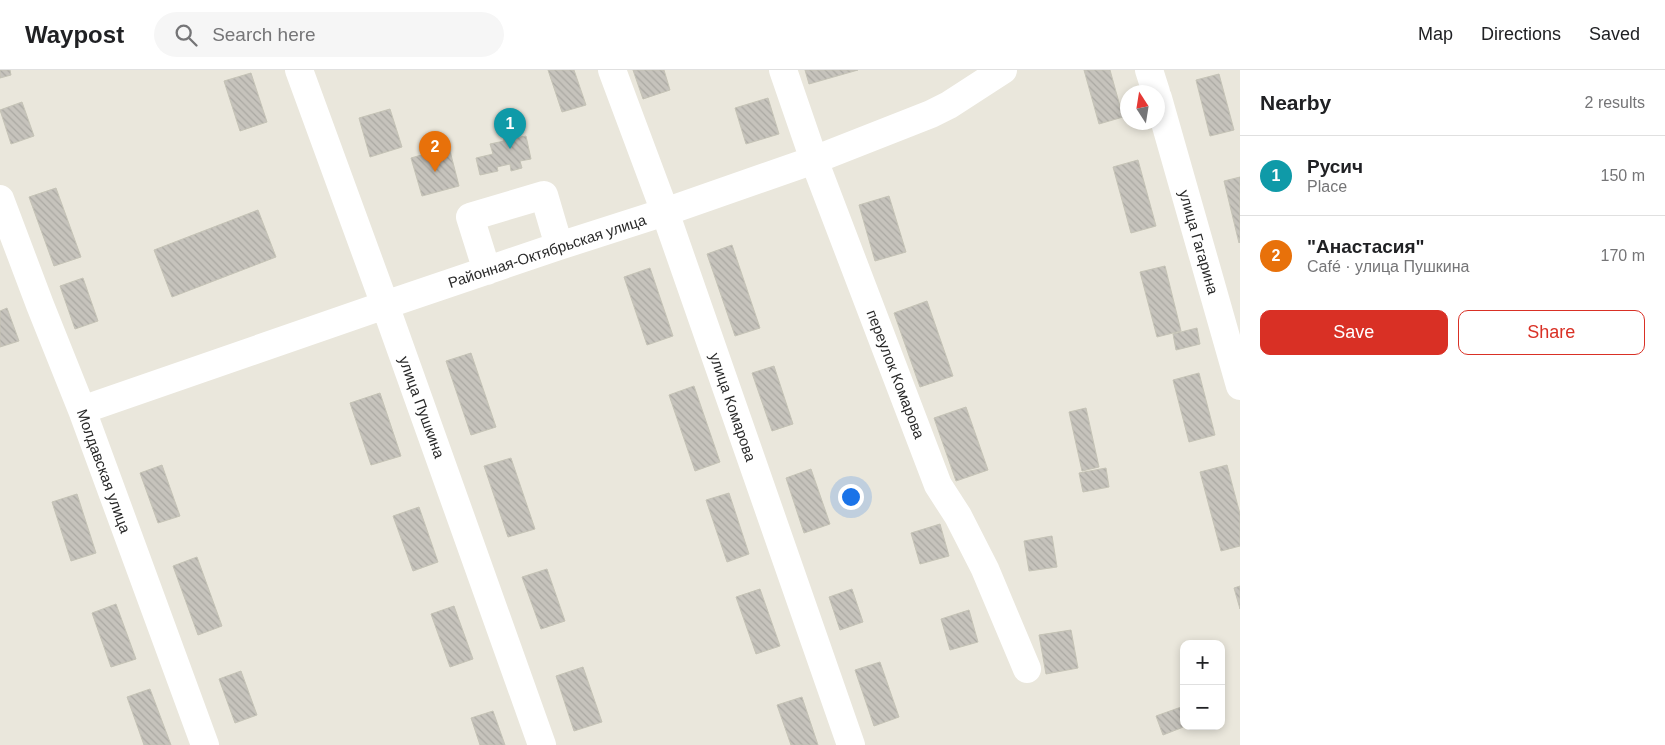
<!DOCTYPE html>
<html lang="en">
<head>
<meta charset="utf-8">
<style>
  :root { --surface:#fff; --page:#f6f6f6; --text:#202124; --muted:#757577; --line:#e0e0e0; --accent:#d93025 }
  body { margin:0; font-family:Helvetica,sans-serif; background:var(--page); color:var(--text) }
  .controls { position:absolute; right:15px; bottom:15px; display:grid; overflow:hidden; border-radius:10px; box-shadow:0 2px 8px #0003 }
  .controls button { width:45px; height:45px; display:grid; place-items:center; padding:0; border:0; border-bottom:1px solid var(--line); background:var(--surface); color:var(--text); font:25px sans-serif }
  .compass { position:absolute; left:1120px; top:15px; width:45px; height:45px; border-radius:50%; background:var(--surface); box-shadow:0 2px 8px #0003; rotate:348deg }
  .you { position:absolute; left:850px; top:426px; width:18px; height:18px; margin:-12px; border:4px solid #fff; border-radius:50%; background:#1a73e8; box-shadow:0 0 0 8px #1a73e833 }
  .badge { display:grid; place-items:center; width:32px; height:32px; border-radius:50%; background:var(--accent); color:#fff; font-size:16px; font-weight:700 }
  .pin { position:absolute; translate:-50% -41px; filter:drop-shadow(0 1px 2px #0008) }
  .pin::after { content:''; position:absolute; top:26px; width:18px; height:15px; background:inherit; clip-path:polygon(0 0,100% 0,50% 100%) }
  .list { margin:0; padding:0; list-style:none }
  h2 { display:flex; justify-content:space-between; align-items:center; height:65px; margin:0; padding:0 20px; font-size:21px }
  h2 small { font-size:16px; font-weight:400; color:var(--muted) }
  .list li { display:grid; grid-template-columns:32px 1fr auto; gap:15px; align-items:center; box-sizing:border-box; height:80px; padding:0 20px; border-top:1px solid var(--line) }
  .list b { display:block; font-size:19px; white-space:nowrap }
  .list p { margin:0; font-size:16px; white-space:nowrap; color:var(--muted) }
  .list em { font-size:16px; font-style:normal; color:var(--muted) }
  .actions { display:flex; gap:10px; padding:15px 20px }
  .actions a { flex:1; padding:11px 0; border:1px solid var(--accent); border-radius:10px; text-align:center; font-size:18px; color:var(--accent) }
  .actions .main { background:var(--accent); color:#fff }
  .icon { flex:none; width:28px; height:28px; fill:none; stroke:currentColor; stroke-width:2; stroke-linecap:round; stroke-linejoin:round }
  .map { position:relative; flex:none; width:1240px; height:675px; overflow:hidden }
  header { display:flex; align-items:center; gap:30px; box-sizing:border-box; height:70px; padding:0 25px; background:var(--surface); border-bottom:1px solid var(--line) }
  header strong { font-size:24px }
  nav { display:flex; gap:28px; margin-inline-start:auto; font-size:18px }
  .search { width:350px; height:45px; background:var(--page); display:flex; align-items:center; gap:12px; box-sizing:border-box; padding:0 18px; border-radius:28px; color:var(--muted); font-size:19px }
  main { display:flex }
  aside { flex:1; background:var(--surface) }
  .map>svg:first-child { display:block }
  .building { fill:url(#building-back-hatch); stroke:#c5c3b6 }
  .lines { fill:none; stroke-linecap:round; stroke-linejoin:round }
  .minor { stroke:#fff; stroke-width:28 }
  .labels { text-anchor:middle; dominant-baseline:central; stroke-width:5; stroke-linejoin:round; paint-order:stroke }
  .street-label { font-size:15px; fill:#292929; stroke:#fff }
</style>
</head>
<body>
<header>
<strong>Waypost</strong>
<div class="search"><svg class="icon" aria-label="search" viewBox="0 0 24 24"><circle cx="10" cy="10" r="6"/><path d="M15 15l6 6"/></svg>Search here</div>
<nav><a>Map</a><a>Directions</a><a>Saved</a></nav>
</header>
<main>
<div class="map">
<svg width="1240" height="675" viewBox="0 0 1240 675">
  <defs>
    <pattern id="building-back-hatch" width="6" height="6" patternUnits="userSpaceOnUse" patternTransform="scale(1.25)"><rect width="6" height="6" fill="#c6c3bc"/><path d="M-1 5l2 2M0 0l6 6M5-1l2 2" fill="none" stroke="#aaa8a2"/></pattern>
  </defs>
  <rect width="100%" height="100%" fill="#eae7dc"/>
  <path class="building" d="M0 0H10L11 5 0 8Z
    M548 0H574L586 35 562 42Z
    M633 0H664L670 20 643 29Z
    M805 0H858L809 14Z
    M1084 0H1110L1123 47 1099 54Z
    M251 3 267 52 240 61 224 11Z
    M1219 4 1234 60 1210 66 1196 10Z
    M768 28 779 64 746 74 735 38Z
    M22 32 34 66 11 74 0 40Z
    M390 39 402 77 370 87 359 48Z
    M513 60 515 68 526 66 531 89 520 91 522 98 511 101 510 94 497 97 498 101 480 105 476 88 493 84 490 74 504 71 502 63Z
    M449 77 459 116 422 126 411 88Z
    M1138 90 1156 156 1131 163 1113 97Z
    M1240 107V172L1239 173 1224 111Z
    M56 118 81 187 54 196 29 127Z
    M889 126 906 182 875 191 859 135Z
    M258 140 276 187 172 227 154 180Z
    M732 175 760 258 735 266 707 184Z
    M1165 196 1181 261 1157 267 1140 202Z
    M650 198 673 266 647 275 624 207Z
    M83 208 98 251 75 259 60 216Z
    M927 231 953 306 920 317 894 243Z
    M7 238 19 271 0 277V241Z
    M1197 258 1200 274 1176 280 1173 264Z
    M471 283 496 357 471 365 446 291Z
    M774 296 793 354 772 361 752 303Z
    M1199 303 1215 365 1189 372 1173 310Z
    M694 316 720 392 695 401 669 325Z
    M380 323 401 386 371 395 350 333Z
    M966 337 988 400 956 411 934 348Z
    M1086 338 1099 397 1082 401 1069 342Z
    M511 388 535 459 508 467 484 396Z
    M162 395 180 446 158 453 140 403Z
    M1227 395 1240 444V476L1221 481 1200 402Z
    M1106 398 1109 417 1083 422 1079 403Z
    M811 399 830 454 804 463 786 408Z
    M729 423 749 484 727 492 706 430Z
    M77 424 96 483 71 491 52 432Z
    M419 437 438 492 413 501 393 446Z
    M940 454 949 486 920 494 911 463Z
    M1052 466 1057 497 1029 501 1024 471Z
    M197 487 222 556 198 565 173 496Z
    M547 499 565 551 541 559 522 507Z
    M1240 516V539L1234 518Z
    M760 519 780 576 756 584 736 527Z
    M852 519 863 552 840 560 829 527Z
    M116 534 136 589 111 597 92 543Z
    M454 536 473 589 450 597 431 544Z
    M969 540 978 572 950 580 941 549Z
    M1071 560 1078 598 1046 604 1039 565Z
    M880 592 899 647 874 656 855 600Z
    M583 597 602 652 574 661 556 606Z
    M241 601 257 645 235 653 219 609Z
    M150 619 171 675H144L127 627Z
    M802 627 818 675H791L777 635Z
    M1184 636V656H1186L1163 665 1156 646Z
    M493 641 505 675H480L471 648Z"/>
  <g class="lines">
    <path class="minor" d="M299 0 385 235 542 675
      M612 0 665 142 851 675
      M783 0 814 90 938 415 958 446 985 499 1027 599
      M1149 0 1156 22
      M1158 28 1240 316
      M0 129 40 235 82 340 205 675
      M487 201 470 147 544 125 559 176
      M82 340 385 235 559 176 665 142 814 90 931 44 949 35 1003 0"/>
  </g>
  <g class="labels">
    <g class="street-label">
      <text transform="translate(1199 172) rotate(74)">улица Гагарина</text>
      <text transform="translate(547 181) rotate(-18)">Районная-Октябрьская улица</text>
      <text transform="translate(896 304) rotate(69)">переулок Комарова</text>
      <text transform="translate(422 337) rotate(70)">улица Пушкина</text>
      <text transform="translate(733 337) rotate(71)">улица Комарова</text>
      <text transform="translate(104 401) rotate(70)">Молдавская улица</text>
    </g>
  </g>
</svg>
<div class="controls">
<button>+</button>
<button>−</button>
</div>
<svg class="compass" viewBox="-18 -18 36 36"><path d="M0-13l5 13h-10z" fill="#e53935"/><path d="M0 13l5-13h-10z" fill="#757577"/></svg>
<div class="you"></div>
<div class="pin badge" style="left:510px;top:79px;background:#0f9aa8">1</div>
<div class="pin badge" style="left:435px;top:102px;background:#e8710a">2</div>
</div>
<aside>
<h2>Nearby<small>2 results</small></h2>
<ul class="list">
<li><span class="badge" style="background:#0f9aa8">1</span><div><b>Русич</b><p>Place</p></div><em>150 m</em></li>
<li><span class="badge" style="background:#e8710a">2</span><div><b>&quot;Анастасия&quot;</b><p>Café · улица Пушкина</p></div><em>170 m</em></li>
</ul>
<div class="actions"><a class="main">Save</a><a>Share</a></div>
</aside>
</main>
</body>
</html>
